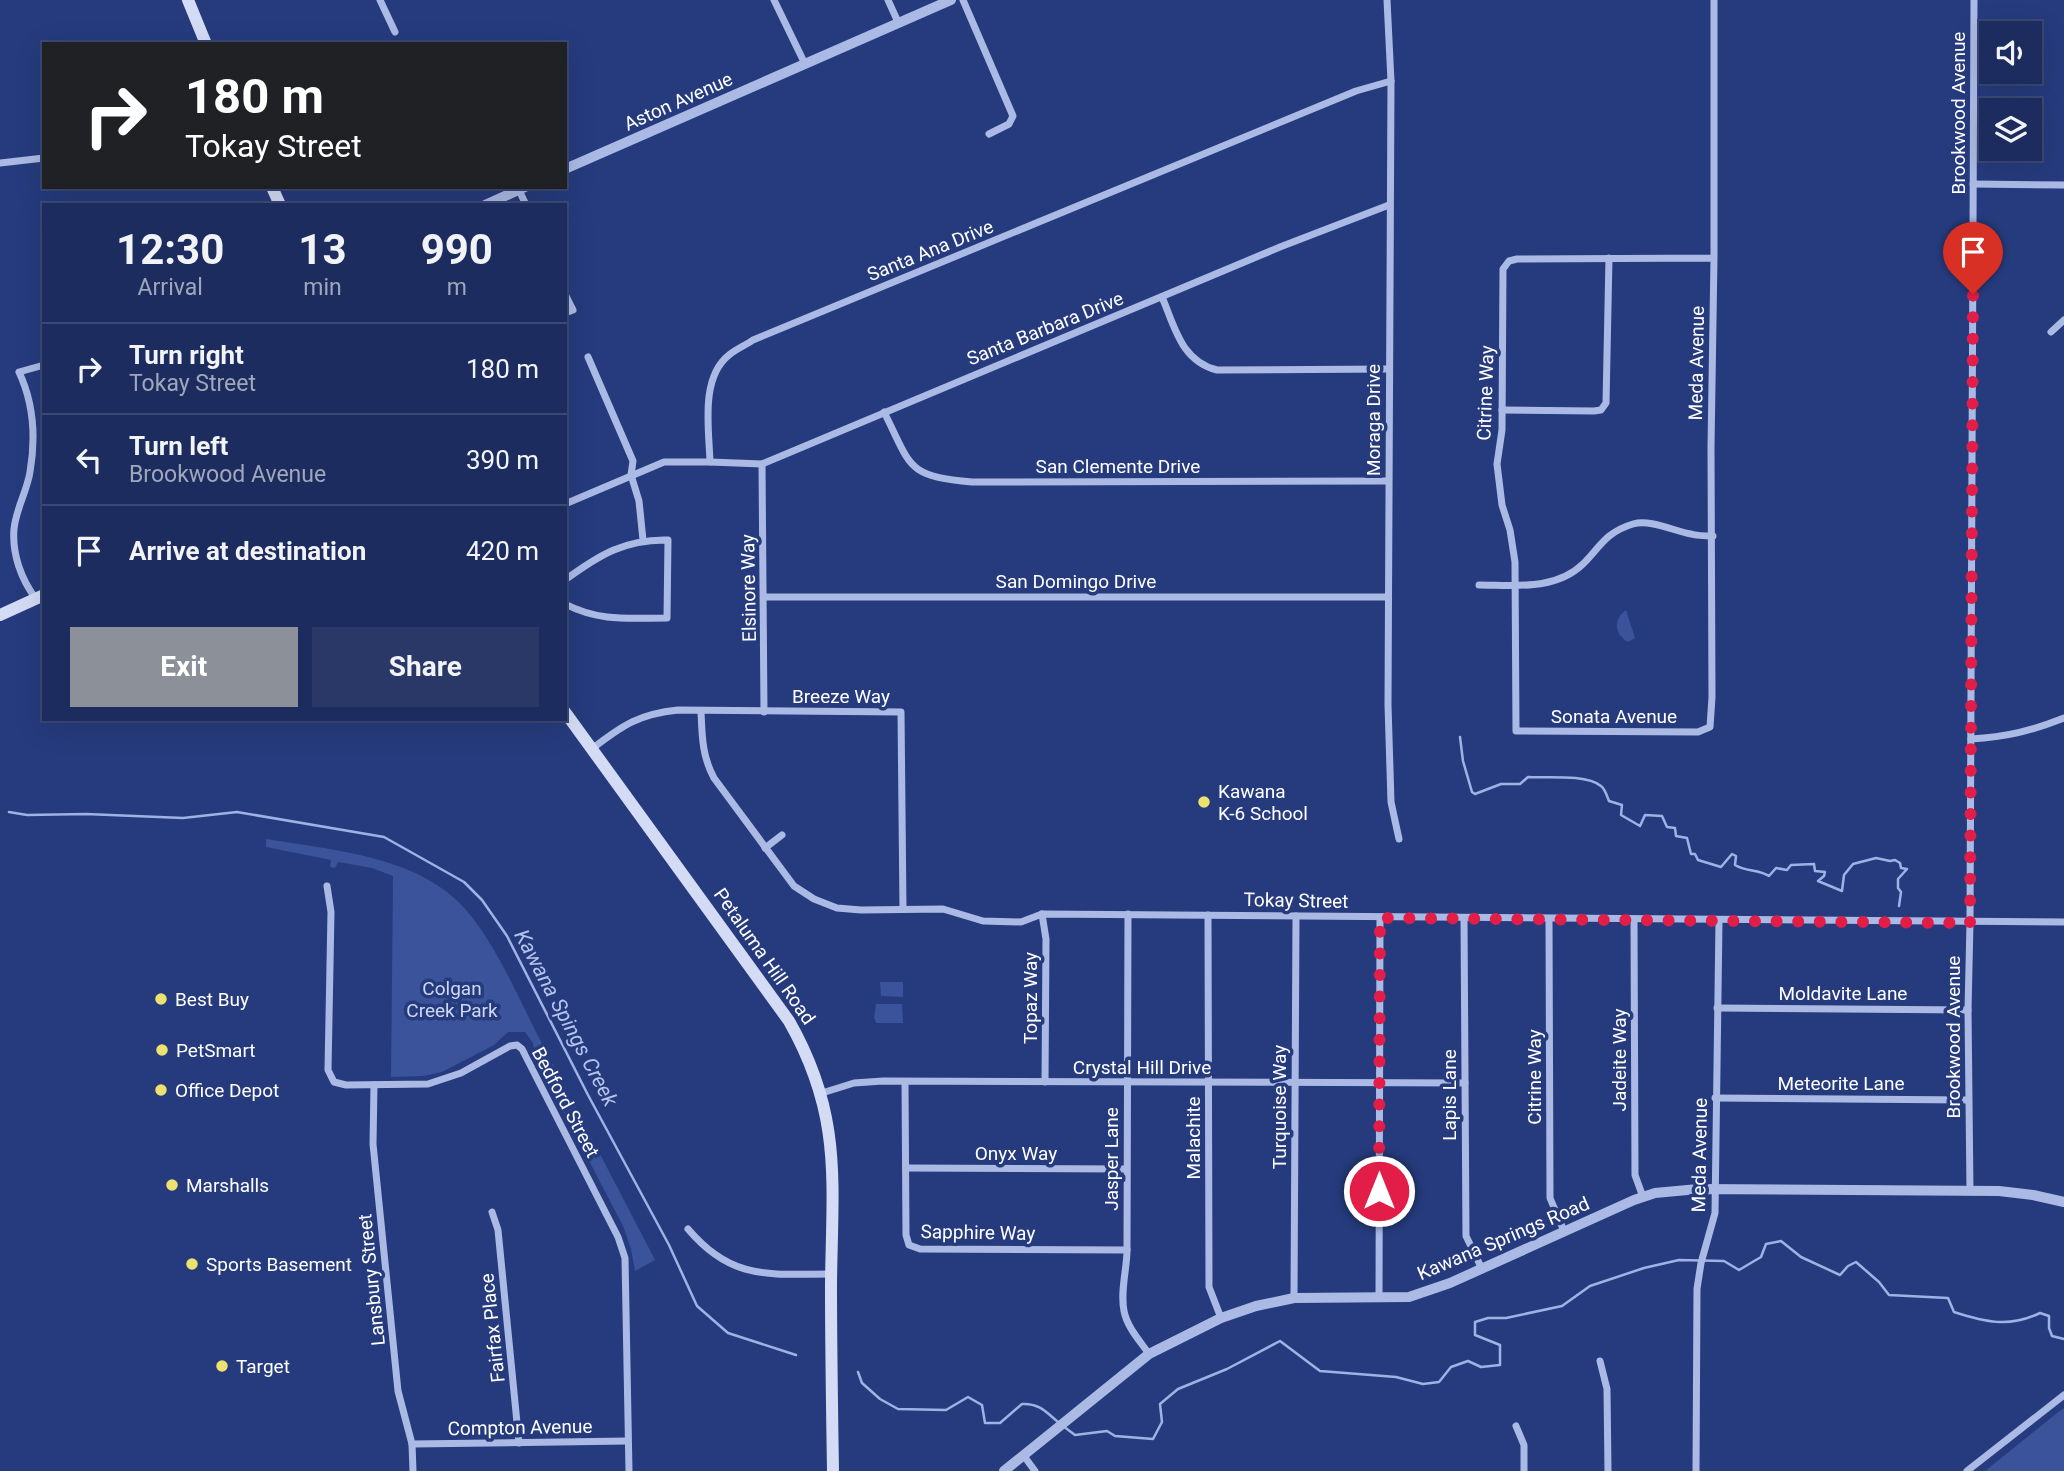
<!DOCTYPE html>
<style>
:root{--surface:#1c2c5e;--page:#293867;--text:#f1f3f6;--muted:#a0a7bc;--line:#3a4873;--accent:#8c9099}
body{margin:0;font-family:Roboto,sans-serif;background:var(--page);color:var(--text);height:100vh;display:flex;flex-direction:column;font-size:26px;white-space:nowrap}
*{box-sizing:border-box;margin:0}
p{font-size:23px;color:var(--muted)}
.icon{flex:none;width:38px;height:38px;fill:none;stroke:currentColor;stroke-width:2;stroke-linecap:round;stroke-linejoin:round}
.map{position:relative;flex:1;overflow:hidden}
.side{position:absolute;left:42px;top:203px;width:525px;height:518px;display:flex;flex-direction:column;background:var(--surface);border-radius:0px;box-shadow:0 7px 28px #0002,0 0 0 2px var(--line)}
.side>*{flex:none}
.hud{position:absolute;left:42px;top:42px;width:525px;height:147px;border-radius:0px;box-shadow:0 7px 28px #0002,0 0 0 2px var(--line);background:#202124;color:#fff;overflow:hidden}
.fabs{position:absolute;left:1979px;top:21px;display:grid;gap:14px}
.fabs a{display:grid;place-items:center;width:63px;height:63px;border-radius:0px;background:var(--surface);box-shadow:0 7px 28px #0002,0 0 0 2px var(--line);font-size:35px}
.pin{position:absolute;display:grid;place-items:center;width:60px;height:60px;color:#fff;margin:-72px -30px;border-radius:50% 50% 50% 0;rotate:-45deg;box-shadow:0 0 7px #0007}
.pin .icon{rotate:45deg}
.me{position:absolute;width:77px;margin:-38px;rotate:0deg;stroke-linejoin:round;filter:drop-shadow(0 0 5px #0008)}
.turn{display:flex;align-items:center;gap:24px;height:147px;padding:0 28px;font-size:32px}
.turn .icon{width:91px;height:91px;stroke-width:2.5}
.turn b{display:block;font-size:49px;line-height:60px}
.eta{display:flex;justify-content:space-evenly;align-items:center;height:119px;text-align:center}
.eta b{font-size:42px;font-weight:700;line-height:49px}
.action{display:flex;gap:14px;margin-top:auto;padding:14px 28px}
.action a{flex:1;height:80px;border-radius:0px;background:var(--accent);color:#fff;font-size:28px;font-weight:700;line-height:80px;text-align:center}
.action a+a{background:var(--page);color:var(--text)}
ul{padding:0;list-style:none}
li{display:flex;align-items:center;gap:21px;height:91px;padding:0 28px;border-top:2px solid var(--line)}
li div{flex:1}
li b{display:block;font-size:26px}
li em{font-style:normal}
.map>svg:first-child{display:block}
.green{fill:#3a539a}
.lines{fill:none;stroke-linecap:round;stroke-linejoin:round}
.stream{stroke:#9fb2e5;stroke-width:2.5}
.minor{stroke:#abbae5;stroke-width:7}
.tertiary{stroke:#abbae5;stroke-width:10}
.secondary{stroke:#d4dcf5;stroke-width:12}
.route{stroke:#e11d48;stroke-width:12;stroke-dasharray:0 21.6}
.poi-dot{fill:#ede270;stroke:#263b7d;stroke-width:2.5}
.labels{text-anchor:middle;stroke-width:7;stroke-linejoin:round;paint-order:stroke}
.street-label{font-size:19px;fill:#fff;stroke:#263b7d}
.poi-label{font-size:19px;fill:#fff;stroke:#263b7d;text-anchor:start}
.park-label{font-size:19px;fill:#ced8f4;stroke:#263b7d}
.water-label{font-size:21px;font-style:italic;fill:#b6c4ec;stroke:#263b7d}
</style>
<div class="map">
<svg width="2064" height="1471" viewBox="0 0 2064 1471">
<rect width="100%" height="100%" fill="#263b7d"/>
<!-- green -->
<g class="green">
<path d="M 1626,610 L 1635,638 L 1628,642 C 1614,634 1613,619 1626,610 Z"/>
<path d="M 266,839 C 326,849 397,854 447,892 C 486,921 515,991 537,1034 C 577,1109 616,1185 655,1260 L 635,1271 L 631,1249 L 623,1226 L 536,1059 L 533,1043 L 525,1032 L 508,1032 L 494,1045 L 442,1072 L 423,1076 L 391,1077 L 393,876 L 372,868 L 338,862 L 335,868 L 330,867 L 331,860 L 266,847 Z"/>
<polygon points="880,982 903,982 903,997 881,996"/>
<polygon points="876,1004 902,1004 903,1023 876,1023 874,1017"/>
<polygon points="2064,1408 2064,1471 1985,1471 2057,1413"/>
</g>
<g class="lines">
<!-- stream -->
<g class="stream">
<path d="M 1460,737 L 1463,761 L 1472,792 L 1475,794 L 1501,784 L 1520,784 L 1528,777 C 1547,778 1586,774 1601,786 C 1605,789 1607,796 1609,801 L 1622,805 L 1621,815 L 1640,826 L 1645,815 L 1662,816 L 1667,827 L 1675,828 L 1676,836 L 1687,838 L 1691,854 L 1695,854 L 1698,860 L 1721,867 L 1732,854 L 1736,856 L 1735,865 C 1746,872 1758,869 1769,876 L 1776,868 L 1787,870 L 1791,865 L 1814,864 L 1815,871 L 1825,872 L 1824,876 L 1818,881 L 1842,891 L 1844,875 L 1853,864 L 1876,858 L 1890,861 L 1895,860 L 1900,863 L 1901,868 L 1907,869 L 1898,879 L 1898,888 L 1901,892 L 1899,906"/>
<polyline points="9,812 27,815 86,814 183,818 237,812 384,837 464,882 482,900 507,936 588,1095 669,1245 697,1306 728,1333 796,1355"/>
<path d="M 858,1372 L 862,1383 L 880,1399 L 898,1409 L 946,1410 L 968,1397 L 982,1405 L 985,1423 L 1000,1423 L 1022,1404 C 1039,1403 1046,1412 1058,1422"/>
<path d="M 1063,1426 L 1075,1435 L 1107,1431 L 1115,1436 L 1153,1439 L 1162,1422 L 1160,1404 L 1178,1389 L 1227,1369 L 1280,1341 L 1320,1371 L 1396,1377 L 1423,1384 L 1439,1382 L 1451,1367 L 1468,1361 L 1481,1367 L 1500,1365 L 1500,1345 L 1475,1335 L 1475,1322 L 1488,1318 L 1506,1318 L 1562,1306 L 1590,1286 L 1644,1268 L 1679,1260 L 1724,1261 L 1739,1270 L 1761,1257 L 1766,1244 L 1781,1241 L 1801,1257 L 1840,1275 L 1848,1266 L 1856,1262 L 1879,1282 L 1889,1295 L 1948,1298 L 1954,1312 C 1985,1322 2009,1328 2040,1313 L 2049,1316 L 2049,1328 L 2052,1336 L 2064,1339"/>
</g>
<!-- minor -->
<g class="minor">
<polyline points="380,0 395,32"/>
<polyline points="774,0 805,64"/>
<polyline points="888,0 898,22"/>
<polyline points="963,0 1013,116 1009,124 989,134"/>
<polyline points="1387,0 1391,81 1388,705 1391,802 1399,839"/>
<polyline points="1714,0 1714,258 1711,447 1712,697 1710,727 1698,732 1516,731 1515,562 1510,530 1502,505 1497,464 1502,430 1503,269 1509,261 1517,259 1714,258"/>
<polyline points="0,163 44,158"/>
<polyline points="1973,184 2064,185"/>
<polyline points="519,190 526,205"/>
<polyline points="565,294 573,310 565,313"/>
<path d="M 1162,297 C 1175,327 1181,361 1217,370 L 1389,369"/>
<polyline points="2051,332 2064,320"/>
<polyline points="588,357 633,461 631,475 639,501 643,540"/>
<polyline points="1502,410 1594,411 1601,410 1606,403 1609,258"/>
<path d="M 884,412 C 912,467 905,476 972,482 L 1388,481"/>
<polyline points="710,462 762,464 1280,247 1389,205"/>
<polyline points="762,464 764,712"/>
<path d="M 565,504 L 664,462 L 710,462 C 709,429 700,378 729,355 C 736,349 746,345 753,340 L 1356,91 L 1391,81"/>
<path d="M 565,580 C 599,555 625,539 668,540 L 667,618 C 629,618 600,622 565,604"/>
<path d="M 1479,585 C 1514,585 1555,591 1583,564 C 1600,547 1606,532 1633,524 C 1651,519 1673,531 1691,534 C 1698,536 1705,536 1713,536"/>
<polyline points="764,597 1387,597"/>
<path d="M 36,599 C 21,579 12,554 14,529 C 16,509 27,491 30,472 C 36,437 34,404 19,372 L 44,365"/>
<path d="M 701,711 C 702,736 702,756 714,778 L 794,886 L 814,899 L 837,908 L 861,910 L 943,909 L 983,921 L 1021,922 L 1042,914 L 2064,922"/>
<path d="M 1971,739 C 2006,737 2031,731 2064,718"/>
<path d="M 593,748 C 623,725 639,714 678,710 L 901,712 L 903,909"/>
<polyline points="765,848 782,835"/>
<polyline points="327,886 331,912 328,1070 334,1082 346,1085 428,1084 461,1073 510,1046 517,1045 522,1049 618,1237 625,1258 629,1471"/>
<polyline points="1042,914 1046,939 1045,1082"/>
<path d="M 1128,914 L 1127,1250 C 1127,1269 1120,1291 1124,1311 C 1127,1327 1140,1341 1149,1354"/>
<polyline points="1208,915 1209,1287 1221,1318"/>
<polyline points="1464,918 1466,1236 1482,1269"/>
<polyline points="1549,920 1550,1198 1564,1231"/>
<polyline points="1634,921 1635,1175 1643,1197"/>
<polyline points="1717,1008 1968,1010"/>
<polyline points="905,1082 906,1235 909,1245 920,1249 1127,1250"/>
<polyline points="374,1085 373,1144 398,1391 412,1444 413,1471"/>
<polyline points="822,1093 854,1083 883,1081 1465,1083"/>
<polyline points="1715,1098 1968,1100"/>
<polyline points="906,1168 1125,1169"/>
<polyline points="1970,1191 1968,1010 1970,923 1974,0"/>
<polyline points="492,1212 498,1230 519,1443"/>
<path d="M 688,1229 C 732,1281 769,1274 832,1274"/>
<polyline points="1294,1298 1296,916"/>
<polyline points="1379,1298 1380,918"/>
<polyline points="1600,1361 1607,1389 1608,1471"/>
<polyline points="1516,1426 1524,1445 1524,1471"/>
<polyline points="412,1444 627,1441"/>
<polyline points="1024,1456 1035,1471"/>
<polyline points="1696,1471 1697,1289 1701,1263 1715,1213 1719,921"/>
<polyline points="1967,1471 2064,1395"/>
</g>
<!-- tertiary -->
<g class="tertiary">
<polyline points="565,169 951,0"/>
<polyline points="485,205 525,187"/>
<polyline points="1004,1471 1149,1354 1221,1318 1256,1306 1294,1298 1409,1297 1450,1283 1634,1200 1655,1193 1698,1189 1999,1191 2033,1195 2064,1202"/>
</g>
<!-- secondary -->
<g class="secondary">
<polyline points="188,0 206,44"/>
<polyline points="272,187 280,205"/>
<polyline points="0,615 44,595"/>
<path d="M 565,712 L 789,1021 C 843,1116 832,1182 831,1285 C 831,1347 832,1409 833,1471"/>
</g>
</g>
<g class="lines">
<!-- route -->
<polyline class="route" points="1379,1191 1380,918 1970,923 1973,294"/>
</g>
<!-- markers -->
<g class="poi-dot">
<circle cx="1204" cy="802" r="7"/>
<circle cx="161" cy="999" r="7"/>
<circle cx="162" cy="1050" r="7"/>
<circle cx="161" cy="1090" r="7"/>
<circle cx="172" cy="1185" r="7"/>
<circle cx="192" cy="1264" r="7"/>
<circle cx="222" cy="1366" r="7"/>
</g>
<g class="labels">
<!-- street labels -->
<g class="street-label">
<text transform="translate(678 101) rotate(-24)" y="7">Aston Avenue</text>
<text transform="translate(1958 113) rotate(-90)" y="7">Brookwood Avenue</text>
<text transform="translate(930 250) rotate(-22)" y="7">Santa Ana Drive</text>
<text transform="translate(1045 328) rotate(-22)" y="7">Santa Barbara Drive</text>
<text transform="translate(1696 363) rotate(-89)" y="7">Meda Avenue</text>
<text transform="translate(1485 393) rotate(-88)" y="7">Citrine Way</text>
<text transform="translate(1373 420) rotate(-90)" y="7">Moraga Drive</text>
<text x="1118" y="473">San Clemente Drive</text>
<text x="1076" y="588">San Domingo Drive</text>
<text transform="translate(748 588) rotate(-91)" y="7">Elsinore Way</text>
<text x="841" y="703">Breeze Way</text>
<text x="1614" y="723">Sonata Avenue</text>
<text transform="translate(1296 900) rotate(1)" y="7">Tokay Street</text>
<text transform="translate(765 956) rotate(55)" y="7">Petaluma Hill Road</text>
<text x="1843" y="1000">Moldavite Lane</text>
<text transform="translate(1030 998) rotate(-90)" y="7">Topaz Way</text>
<text transform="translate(1953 1037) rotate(-90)" y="7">Brookwood Avenue</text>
<text transform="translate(1619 1060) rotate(-90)" y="7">Jadeite Way</text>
<text x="1142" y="1074">Crystal Hill Drive</text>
<text transform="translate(1534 1077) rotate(-90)" y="7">Citrine Way</text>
<text x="1841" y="1090">Meteorite Lane</text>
<text transform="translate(1449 1095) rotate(-90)" y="7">Lapis Lane</text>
<text transform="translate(566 1102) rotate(62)" y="7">Bedford Street</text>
<text transform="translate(1279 1107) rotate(-90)" y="7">Turquoise Way</text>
<text transform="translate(1193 1138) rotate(-90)" y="7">Malachite</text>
<text x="1016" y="1160">Onyx Way</text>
<text transform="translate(1699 1155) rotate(-89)" y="7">Meda Avenue</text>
<text transform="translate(1111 1159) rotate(-90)" y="7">Jasper Lane</text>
<text transform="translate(978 1232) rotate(1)" y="7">Sapphire Way</text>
<text transform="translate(1503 1238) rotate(-23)" y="7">Kawana Springs Road</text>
<text transform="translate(371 1280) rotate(-96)" y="7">Lansbury Street</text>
<text transform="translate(492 1328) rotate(-96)" y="7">Fairfax Place</text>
<text transform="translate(520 1427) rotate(-1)" y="7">Compton Avenue</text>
</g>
<!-- poi labels -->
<g class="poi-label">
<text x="1218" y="798">Kawana<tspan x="1218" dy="22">K-6 School</tspan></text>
<text x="175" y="1006">Best Buy</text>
<text x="176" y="1057">PetSmart</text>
<text x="175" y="1097">Office Depot</text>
<text x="186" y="1192">Marshalls</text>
<text x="206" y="1271">Sports Basement</text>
<text x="236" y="1373">Target</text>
</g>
<!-- park labels -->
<g class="park-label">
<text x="452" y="995">Colgan<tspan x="452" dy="22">Creek Park</tspan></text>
</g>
<!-- water labels -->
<g class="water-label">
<text transform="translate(566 1018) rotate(62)" y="7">Kawana Spings Creek</text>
</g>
</g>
</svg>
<div class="fabs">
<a><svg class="icon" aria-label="sound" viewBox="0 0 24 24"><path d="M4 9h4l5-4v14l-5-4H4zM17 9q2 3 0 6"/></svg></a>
<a><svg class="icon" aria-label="layers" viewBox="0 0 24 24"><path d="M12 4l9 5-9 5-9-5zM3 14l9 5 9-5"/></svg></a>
</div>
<div class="pin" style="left:1973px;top:294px;background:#d93025"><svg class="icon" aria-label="arrive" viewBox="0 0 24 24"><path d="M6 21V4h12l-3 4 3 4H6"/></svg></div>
<svg class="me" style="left:1379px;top:1191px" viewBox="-20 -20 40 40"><circle r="17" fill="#e11d48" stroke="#fff" stroke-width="3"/><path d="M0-11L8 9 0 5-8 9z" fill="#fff"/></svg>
<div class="hud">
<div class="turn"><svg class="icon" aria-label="right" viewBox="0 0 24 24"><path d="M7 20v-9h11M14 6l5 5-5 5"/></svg><div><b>180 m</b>Tokay Street</div></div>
</div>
<section class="side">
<div class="eta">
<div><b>12:30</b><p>Arrival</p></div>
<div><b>13</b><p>min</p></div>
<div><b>990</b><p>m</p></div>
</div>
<ul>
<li><svg class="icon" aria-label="right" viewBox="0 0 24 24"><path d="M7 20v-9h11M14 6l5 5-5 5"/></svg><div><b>Turn right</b><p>Tokay Street</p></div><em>180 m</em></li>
<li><svg class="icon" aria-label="left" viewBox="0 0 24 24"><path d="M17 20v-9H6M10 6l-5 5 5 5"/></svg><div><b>Turn left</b><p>Brookwood Avenue</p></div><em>390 m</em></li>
<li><svg class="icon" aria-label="arrive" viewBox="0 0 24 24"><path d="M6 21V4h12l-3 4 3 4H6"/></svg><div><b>Arrive at destination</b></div><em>420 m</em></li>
</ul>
<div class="action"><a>Exit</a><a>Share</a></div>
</section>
</div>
